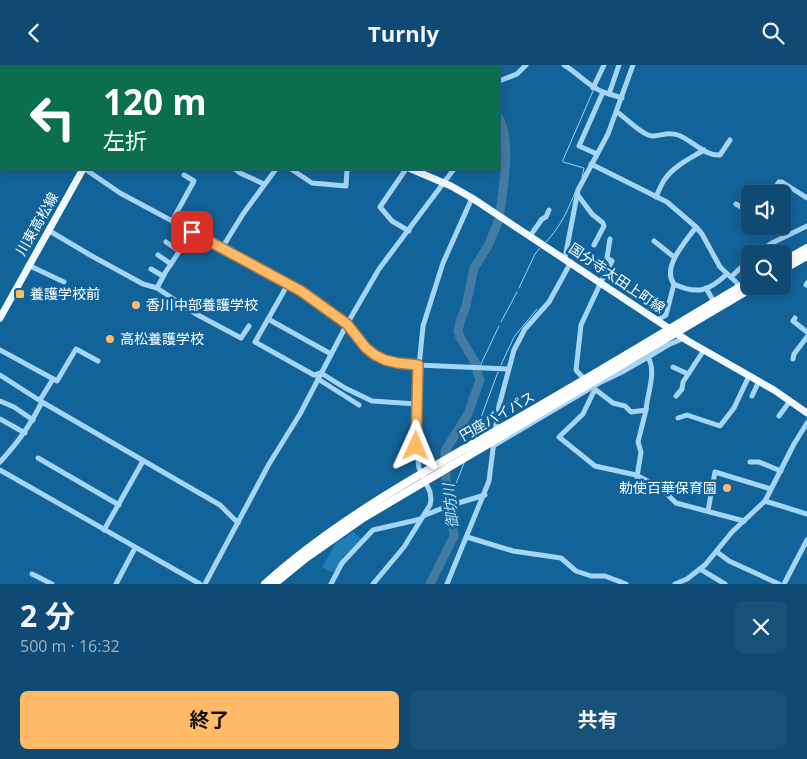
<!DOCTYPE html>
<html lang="ja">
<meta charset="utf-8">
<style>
:root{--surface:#0e4a73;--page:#175178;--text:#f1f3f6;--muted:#9bb3c4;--line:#2e6285;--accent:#ffba67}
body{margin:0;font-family:"Open Sans","Noto Sans JP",sans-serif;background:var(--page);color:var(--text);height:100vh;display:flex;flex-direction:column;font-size:19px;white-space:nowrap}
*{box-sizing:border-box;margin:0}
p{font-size:16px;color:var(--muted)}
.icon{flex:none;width:28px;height:28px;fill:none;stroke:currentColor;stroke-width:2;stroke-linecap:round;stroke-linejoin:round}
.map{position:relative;height:519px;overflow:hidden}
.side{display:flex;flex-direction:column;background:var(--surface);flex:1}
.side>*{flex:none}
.banner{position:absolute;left:0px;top:0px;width:500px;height:105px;box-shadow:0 2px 12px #0003,0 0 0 1px var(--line);background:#0b6e4f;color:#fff;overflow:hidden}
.tools{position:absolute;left:741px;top:120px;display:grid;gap:10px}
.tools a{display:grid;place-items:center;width:50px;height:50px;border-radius:8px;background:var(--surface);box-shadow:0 2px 12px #0003,0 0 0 1px var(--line);font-size:25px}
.pin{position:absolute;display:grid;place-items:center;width:42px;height:42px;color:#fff;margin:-21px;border-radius:10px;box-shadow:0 2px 8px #0006}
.me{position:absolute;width:55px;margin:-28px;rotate:1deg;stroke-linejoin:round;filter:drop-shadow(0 0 4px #0008)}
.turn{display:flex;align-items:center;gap:18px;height:105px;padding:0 20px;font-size:22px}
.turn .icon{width:65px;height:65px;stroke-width:2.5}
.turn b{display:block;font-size:35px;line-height:42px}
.round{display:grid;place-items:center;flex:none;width:52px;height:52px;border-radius:8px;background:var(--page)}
.headline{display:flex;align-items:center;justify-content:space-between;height:85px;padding:0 20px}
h1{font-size:30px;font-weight:700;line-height:38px}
.button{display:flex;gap:10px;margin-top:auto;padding:10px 20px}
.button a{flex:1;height:58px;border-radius:8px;background:var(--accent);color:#111;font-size:20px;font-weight:700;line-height:58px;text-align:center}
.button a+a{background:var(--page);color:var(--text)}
header{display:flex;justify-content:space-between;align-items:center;height:65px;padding:0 20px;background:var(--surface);font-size:22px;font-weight:700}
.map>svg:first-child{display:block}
.green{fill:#217db6}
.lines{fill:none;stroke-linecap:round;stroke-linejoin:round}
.stream{stroke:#96d3f7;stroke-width:1}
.river{stroke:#437ca2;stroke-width:9}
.minor{stroke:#a4d5f4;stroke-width:5}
.major{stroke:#f1f9ff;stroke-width:7}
.highway{stroke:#fff;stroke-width:8}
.route-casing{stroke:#a67943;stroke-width:12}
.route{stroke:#ffba67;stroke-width:9}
.poi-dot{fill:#ffba67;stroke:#126399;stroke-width:2}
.labels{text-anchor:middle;stroke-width:5;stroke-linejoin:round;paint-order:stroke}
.street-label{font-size:14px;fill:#fff;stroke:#126399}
.poi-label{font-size:14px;fill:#fff;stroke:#126399;text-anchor:start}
.water-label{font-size:15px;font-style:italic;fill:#b5e0fa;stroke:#126399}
</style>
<header><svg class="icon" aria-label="back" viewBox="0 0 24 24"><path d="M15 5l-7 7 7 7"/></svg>Turnly<svg class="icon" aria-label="search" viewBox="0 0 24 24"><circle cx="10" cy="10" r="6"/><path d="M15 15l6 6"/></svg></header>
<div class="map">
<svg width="807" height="519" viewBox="0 0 807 519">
<rect width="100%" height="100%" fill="#126399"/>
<!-- green -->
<polygon class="green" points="353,467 361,473 361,475 344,491 336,506 331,507 322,502 336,478"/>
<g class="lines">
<!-- stream -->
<g class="stream">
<polyline points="582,112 584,103 563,97 563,95 593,26"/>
<path d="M 546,177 C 561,161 568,145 576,125"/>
<polyline points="519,223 535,189 540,183"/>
<polyline points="501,257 517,227"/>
<polyline points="501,300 514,272 537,244"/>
<polyline points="480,301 499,261"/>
<polyline points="473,374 498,307"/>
<polyline points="449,437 464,398"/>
</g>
<!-- river -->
<g class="river">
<polyline points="489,1 490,0"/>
<path d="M 499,53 C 512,78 503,121 500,148"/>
<polyline points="476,299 460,272 458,266 460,257 466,241 474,203 488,181 498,157"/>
<polyline points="430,519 454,471 446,414 445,386 468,349 480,315 477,307"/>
</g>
<!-- minor -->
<g class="minor">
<polyline points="59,0 61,1"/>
<polyline points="159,0 161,1"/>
<path d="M 564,0 C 578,8 588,21 603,27"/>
<polyline points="232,1 232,0"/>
<polyline points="246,1 247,0"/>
<polyline points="363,1 363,0"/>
<polyline points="484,1 485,0"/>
<polyline points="499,16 517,9 526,0"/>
<polyline points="593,23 604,0"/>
<polyline points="609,29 619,0"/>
<path d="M 617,47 C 627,54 637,65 648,70 C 658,74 665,65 678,70 C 692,75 704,91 720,90 L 730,75"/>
<polyline points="597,89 579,81 603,27 622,33"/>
<polyline points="591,99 667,137 696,162 702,169 720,202 736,217 739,223"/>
<polyline points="85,104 120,128 301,225 347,259 366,283 385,295 398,298 418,300 508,304"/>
<polyline points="235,104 240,108 264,119"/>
<polyline points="291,104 312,118 346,121 347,104"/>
<polyline points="406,104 380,142 392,156 409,166"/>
<polyline points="577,129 592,149 603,158 604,161 594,180"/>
<polyline points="771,129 779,117 782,117 807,133"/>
<path d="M 656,132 C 659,126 661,119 665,114 C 674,101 691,93 704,85"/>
<polyline points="736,139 750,147"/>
<polyline points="172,156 194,116 184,110"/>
<polyline points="48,165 90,190 143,219 157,223 196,249 241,273 249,261"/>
<polyline points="530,171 542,154 546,152 549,145"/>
<polyline points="654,176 674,192"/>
<polyline points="166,177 179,186"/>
<polyline points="222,183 243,149 276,104"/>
<polyline points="756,189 772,178 807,161"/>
<polyline points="158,190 171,199"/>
<polyline points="565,193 578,125 608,69 633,0"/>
<polyline points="28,200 64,217"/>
<polyline points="151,204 163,211"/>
<polyline points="731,212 750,194"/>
<polyline points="601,217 612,196 607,193 610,174"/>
<polyline points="288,219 255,277 314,310 321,308 345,323 372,336 417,339"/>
<path d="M 674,219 C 697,230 709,226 727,209"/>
<polyline points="806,220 807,218"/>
<polyline points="157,223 165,208 192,167"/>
<polyline points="706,223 714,237"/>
<polyline points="795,253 793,256 807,267"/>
<polyline points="268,254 331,289"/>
<path d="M 657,255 L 666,250 L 674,219 C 661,202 687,175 696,162"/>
<path d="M 684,273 L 668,280 L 648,292 C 657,307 647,329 646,345 L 631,347 L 625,341 L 613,338 L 596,325 L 593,328 L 583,349 L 559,372 L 595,401 L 636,410 L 661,423 L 676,438 L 744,456"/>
<polyline points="0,285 57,316 76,284 98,296"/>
<polyline points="793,294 794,289 807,272"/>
<polyline points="673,302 688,309"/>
<polyline points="0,310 42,337 220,440 238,458"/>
<polyline points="318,314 359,340"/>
<polyline points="584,314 576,305 581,260 601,217"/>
<polyline points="676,331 682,324 683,317 704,285"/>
<polyline points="752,331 759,316"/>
<polyline points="40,335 53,314"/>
<polyline points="0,336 14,342 33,355"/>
<polyline points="779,351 790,336"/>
<polyline points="678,353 687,350 720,361 734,343 749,311"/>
<polyline points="0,354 25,368"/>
<polyline points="495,367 499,341 514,285 525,264 549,237 571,197"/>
<polyline points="493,381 599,318 622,307 648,292"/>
<polyline points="38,393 119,440"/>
<path d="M 0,397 C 19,376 29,362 42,337"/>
<polyline points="750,397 759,397 781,406"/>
<polyline points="0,405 200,519"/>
<polyline points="637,412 641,387 638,377 646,345"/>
<polyline points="765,436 807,449"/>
<polyline points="708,446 715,407 771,424"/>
<polyline points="423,451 448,441 485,430"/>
<polyline points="104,465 143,396"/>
<polyline points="467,472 513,486 561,493 576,506 591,511 605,511 626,519"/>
<polyline points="717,487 729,496 779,519"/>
<polyline points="700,504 725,519"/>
<polyline points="32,509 52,519"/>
<polyline points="116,519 135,483"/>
<polyline points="205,519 269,399 300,349 347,259 379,204 454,104"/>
<polyline points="331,519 342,498 373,465 421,454"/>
<polyline points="373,519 404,482 430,440 431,435 430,427 419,403 416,381 417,321 423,261 443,198 472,133"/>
<polyline points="447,519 489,416 494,376"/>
<polyline points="675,519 687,514 705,500 732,467 765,436 794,379 807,358"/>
<polyline points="784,519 807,475"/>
</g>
<!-- major -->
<g class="major">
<polyline points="201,0 203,1"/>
<polyline points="146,1 147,0"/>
<polyline points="411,104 451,121 472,133 688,276 774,325 807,348"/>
<polyline points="0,253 83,104"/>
</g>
<!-- highway -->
<g class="highway">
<polyline points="782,197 807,183"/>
<polyline points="782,205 807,191"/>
<path d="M 265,519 C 337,454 424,407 508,359 C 589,313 669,264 750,216"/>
<polyline points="274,519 306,493 363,453 755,221"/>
</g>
</g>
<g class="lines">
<!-- route casing -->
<g class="route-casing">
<polyline id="route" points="192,167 301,226 347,259 366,283 375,290 385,295 398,298 418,300 416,381"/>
</g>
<!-- route -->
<use href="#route" class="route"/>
</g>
<!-- markers -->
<g class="poi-dot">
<rect x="15" y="224" width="10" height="10" rx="2.5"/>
<circle cx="136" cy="240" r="5"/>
<circle cx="110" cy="274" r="5"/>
<circle cx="727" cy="423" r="5"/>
</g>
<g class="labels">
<!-- street labels -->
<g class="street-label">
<text transform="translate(37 159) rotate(-60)" y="5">川東高松線</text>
<text transform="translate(617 213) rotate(34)" y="5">国分寺太田上町線</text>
<text transform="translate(497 351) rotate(-30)" y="5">円座バイパス</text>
</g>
<!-- poi labels -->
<g class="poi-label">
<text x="30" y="234">養護学校前</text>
<text x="146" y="245">香川中部養護学校</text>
<text x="120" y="279">高松養護学校</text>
<text x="717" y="428" text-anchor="end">勅使百華保育園</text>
</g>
<!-- water labels -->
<g class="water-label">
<text transform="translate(451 441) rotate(-96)" y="5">御坊川</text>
</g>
</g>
</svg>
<div class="tools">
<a><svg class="icon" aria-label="sound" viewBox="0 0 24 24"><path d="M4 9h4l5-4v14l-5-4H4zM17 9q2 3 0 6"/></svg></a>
<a><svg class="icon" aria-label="search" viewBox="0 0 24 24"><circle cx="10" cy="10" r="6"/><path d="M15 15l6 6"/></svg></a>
</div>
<div class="pin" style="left:192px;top:167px;background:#d93025"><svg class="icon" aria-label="arrive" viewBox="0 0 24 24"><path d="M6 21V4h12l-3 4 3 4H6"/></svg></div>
<svg class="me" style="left:416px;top:381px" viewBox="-20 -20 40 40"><path d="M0-17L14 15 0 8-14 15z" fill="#ffba67" stroke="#fff" stroke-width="4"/></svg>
<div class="banner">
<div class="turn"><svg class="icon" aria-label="left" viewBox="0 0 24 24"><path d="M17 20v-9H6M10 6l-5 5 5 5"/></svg><div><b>120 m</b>左折</div></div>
</div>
</div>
<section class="side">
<div class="headline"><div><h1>2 分</h1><p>500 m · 16:32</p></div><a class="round"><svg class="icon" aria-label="close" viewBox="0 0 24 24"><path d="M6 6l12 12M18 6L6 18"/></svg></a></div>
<div class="button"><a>終了</a><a>共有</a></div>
</section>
